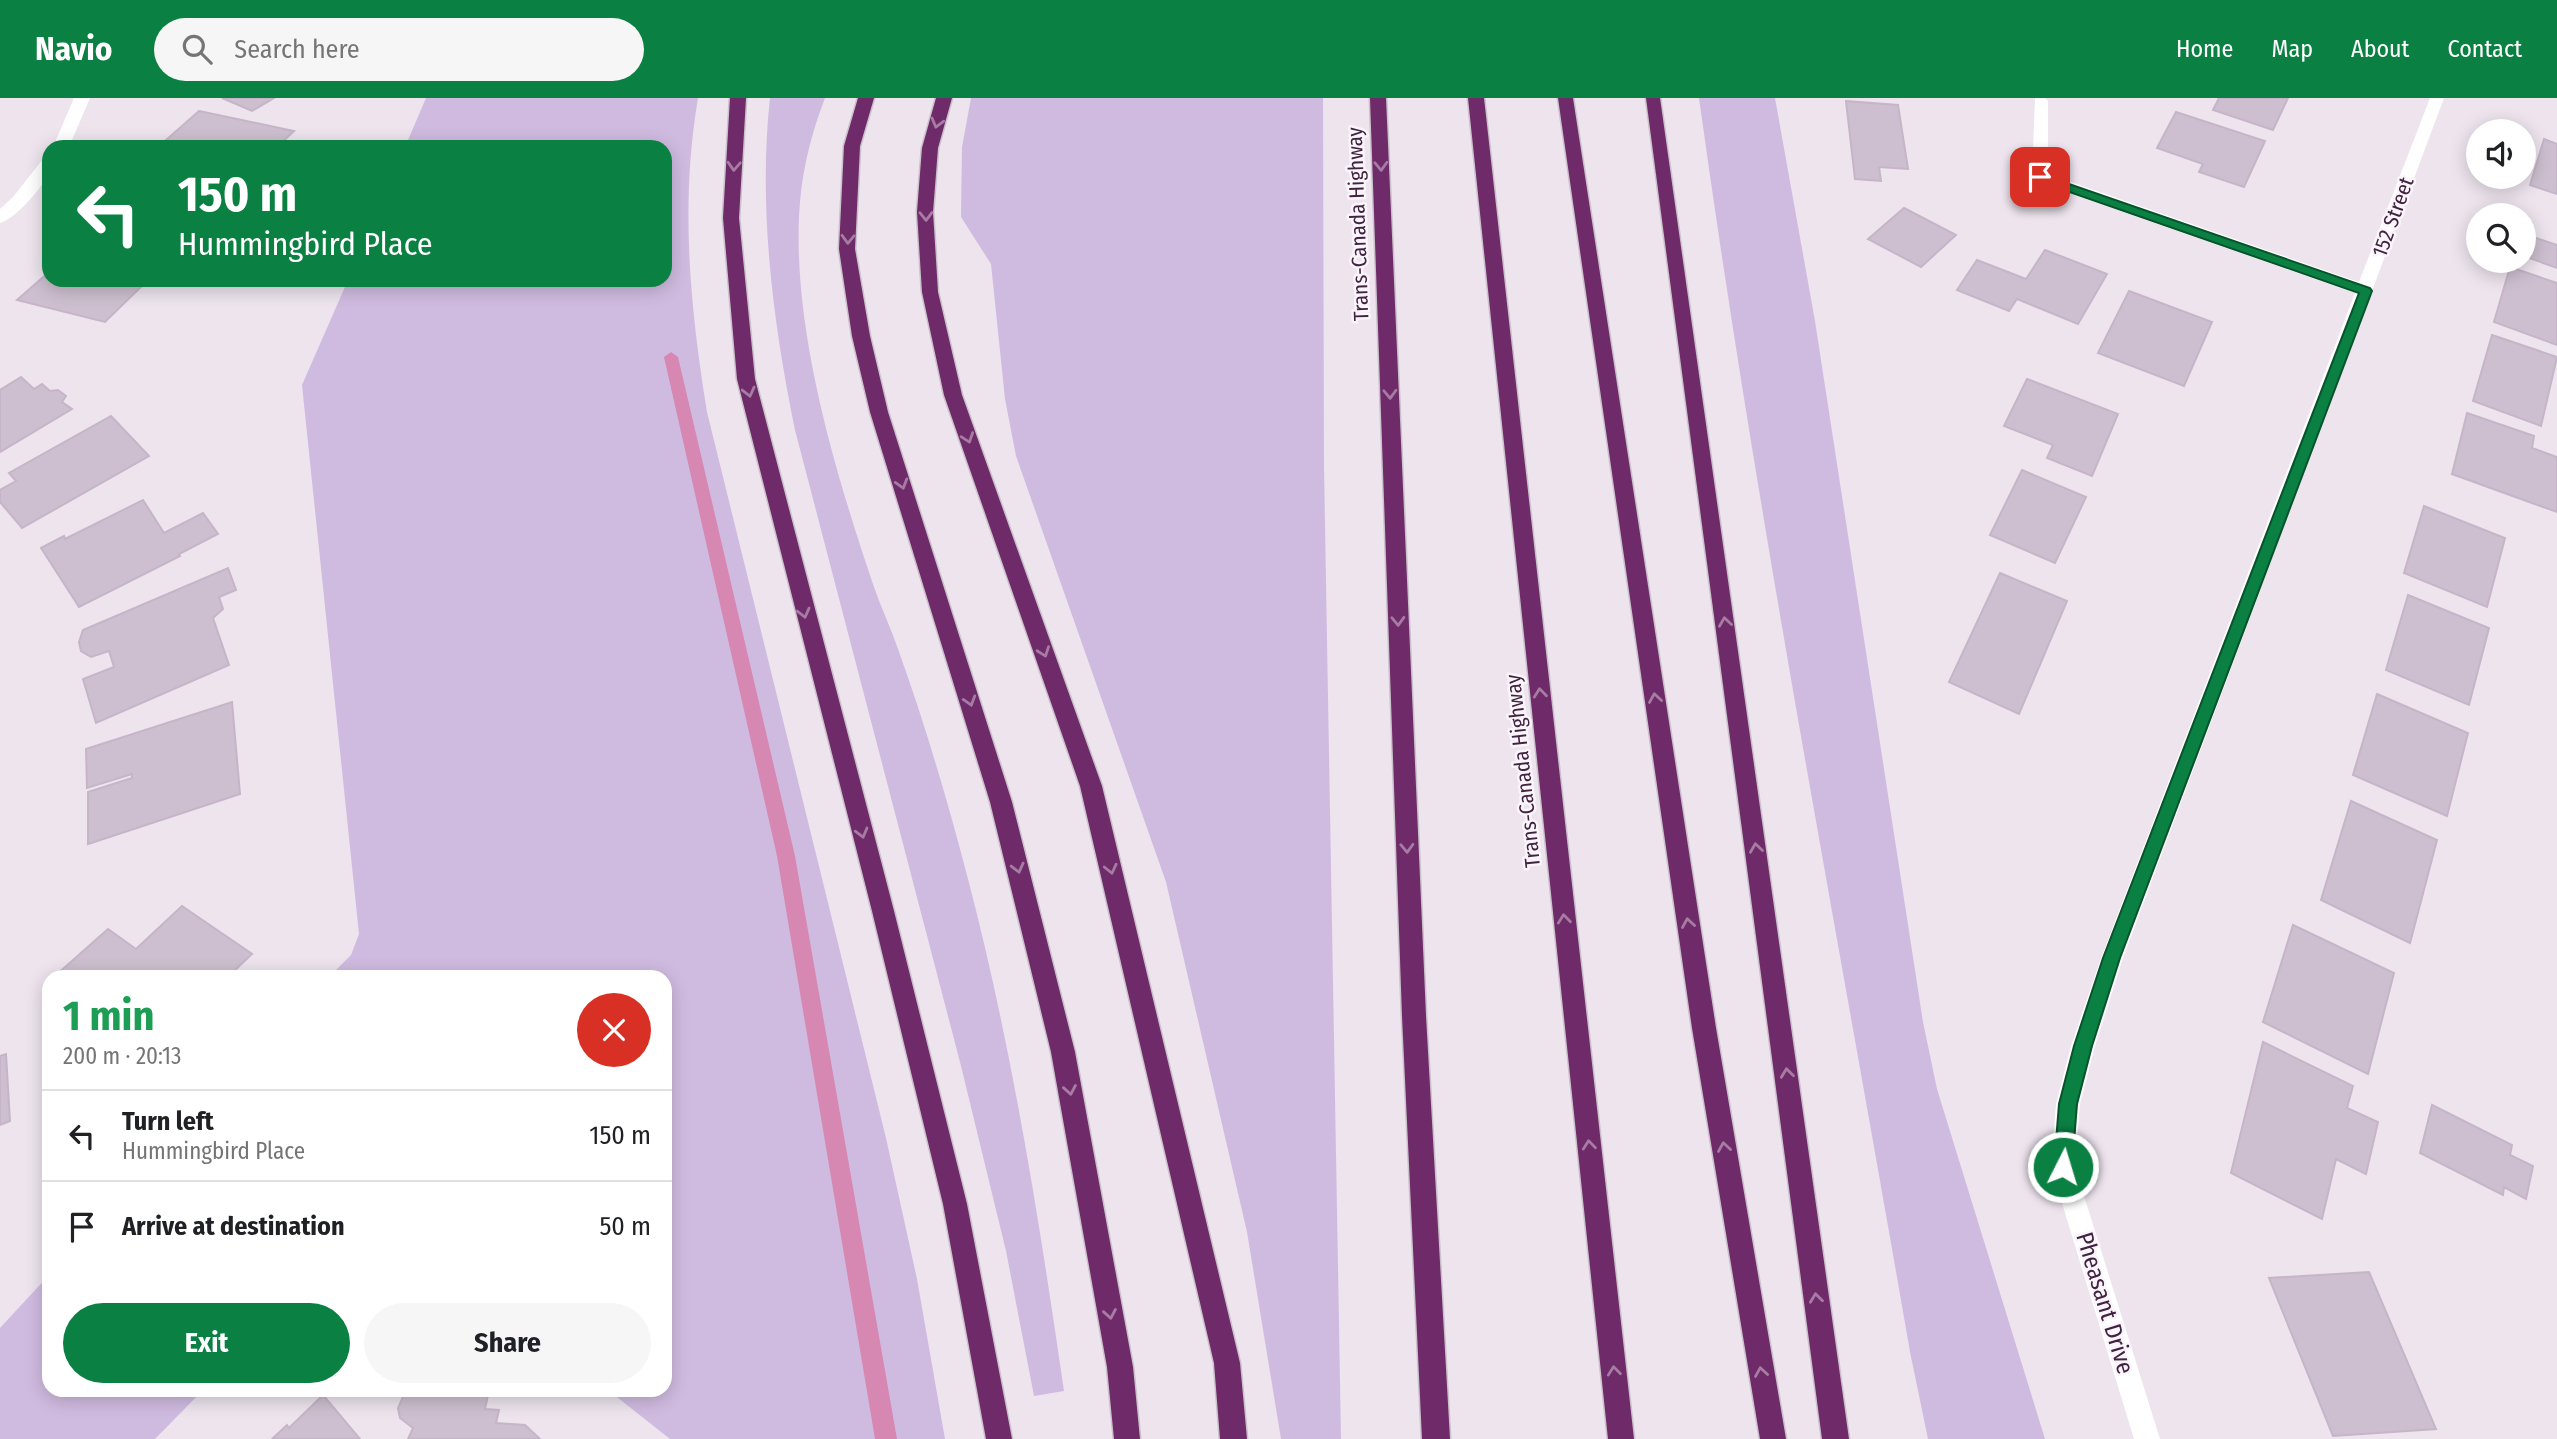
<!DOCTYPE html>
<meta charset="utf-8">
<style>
:root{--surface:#fff;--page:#f6f6f6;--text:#202124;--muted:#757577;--line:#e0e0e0;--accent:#0b8043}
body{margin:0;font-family:"Fira Sans Condensed",sans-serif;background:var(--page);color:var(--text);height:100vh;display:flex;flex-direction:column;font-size:26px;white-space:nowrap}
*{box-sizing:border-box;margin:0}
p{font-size:23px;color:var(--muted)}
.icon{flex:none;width:38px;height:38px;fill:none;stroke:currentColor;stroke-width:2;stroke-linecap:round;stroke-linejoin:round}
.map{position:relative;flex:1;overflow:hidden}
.panel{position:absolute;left:42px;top:872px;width:630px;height:427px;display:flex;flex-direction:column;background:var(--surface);border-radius:21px;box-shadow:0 4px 18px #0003}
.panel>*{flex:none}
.hud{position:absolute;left:42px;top:42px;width:630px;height:147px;border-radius:21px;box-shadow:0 4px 18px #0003;background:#0b8043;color:#fff;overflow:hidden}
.buttons{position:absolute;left:2466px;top:21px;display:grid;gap:14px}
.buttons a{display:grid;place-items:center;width:70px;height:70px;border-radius:50%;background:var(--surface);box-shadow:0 4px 18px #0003;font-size:35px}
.pin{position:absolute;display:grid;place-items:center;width:60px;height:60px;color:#fff;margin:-30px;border-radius:14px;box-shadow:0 4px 10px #0006}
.me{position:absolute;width:77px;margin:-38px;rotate:5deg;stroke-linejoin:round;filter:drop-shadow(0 0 5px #0008)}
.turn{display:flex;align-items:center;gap:24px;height:147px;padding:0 21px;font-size:32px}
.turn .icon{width:91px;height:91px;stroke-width:2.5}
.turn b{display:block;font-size:49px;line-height:60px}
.round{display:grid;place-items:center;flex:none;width:74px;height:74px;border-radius:37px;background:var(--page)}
.overview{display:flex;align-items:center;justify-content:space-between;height:119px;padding:0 21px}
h1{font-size:42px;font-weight:700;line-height:52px;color:#1e9e55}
.action{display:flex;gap:14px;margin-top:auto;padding:14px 21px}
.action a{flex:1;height:80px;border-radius:42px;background:var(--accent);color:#fff;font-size:28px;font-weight:700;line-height:80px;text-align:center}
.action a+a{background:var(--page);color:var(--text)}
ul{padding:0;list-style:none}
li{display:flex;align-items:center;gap:21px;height:91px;padding:0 21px;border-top:2px solid var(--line)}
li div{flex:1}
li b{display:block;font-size:26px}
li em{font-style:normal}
header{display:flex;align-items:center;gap:42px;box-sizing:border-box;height:98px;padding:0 35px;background:var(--accent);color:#fff}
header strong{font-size:33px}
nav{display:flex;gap:38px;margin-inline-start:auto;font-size:24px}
.search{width:490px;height:63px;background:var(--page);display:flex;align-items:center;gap:18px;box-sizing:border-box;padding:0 24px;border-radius:38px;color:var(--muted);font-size:26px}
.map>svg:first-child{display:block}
.green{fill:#d0bbe0}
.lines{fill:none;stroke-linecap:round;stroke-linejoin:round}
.stream{fill:#d688b3;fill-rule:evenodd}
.building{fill:#cdbfcf;stroke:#c6b5c8;stroke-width:2}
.highway-casing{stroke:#cac1ca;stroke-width:3}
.street{fill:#fff;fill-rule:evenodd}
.highway{fill:#6f2b69;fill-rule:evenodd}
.oneway{stroke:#a67ca3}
.route{fill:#0b8043;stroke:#07532c;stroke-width:2}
.labels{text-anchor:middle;stroke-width:5;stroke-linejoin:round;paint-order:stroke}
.street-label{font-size:21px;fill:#412240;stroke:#f9f5fa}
.near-street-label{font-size:24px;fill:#412240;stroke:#f9f5fa}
</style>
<header>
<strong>Navio</strong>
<div class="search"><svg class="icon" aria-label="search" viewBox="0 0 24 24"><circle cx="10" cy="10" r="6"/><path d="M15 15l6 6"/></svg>Search here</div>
<nav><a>Home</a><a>Map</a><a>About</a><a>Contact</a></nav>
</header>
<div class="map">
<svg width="2557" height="1341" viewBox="0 0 2557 1341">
<rect width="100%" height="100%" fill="#ede4ee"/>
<!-- green -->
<g class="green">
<path d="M 426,0 L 698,0 C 680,106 690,209 707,314 L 886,1040 L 917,1181 L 945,1341 L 670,1341 L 608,1292 L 665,1292 L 665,878 L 330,878 L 351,857 L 359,836 L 302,287 L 348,182 L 665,182 L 665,49 L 405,49 Z"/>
<path d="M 770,0 L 825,0 C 812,34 803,68 800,104 C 790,225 835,374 874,489 C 881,510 891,530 898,551 C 925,626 948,704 968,781 C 1012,949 1039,1121 1064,1293 L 1034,1298 L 1006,1153 L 961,968 L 795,332 C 773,225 758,109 770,0 Z"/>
<polygon points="971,0 1323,0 1324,369 1341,1341 1281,1341 1247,1134 1166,784 1016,358 1005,301 991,166 961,119 962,49"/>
<path d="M 1699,0 L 1775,0 L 1815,223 L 1923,924 L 1937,991 L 2045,1341 L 1928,1341 L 1910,1254 C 1838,837 1757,420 1699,0 Z"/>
<polygon points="49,1177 49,1292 203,1292 155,1341 0,1341 0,1230"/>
</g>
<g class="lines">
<!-- stream -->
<polygon class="stream" points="671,254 678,259 795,758 897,1341 875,1341 777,758 664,259"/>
</g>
<!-- building -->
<g class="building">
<polygon points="222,0 274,0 252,13"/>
<polygon points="2219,0 2288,0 2273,32 2213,12"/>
<polygon points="1846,3 1898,7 1908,71 1879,69 1881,83 1855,81"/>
<polygon points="199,13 294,33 277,49 172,49 177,45 166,42"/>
<polygon points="2176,14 2265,43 2244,89 2199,74 2203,66 2157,50"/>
<polygon points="2544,41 2557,46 2557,96 2530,87"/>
<polygon points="1904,110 1956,137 1921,169 1868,141"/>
<polygon points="2524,136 2557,147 2557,170 2524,158"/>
<polygon points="2045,152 2107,176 2078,226 2017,201 2009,213 1957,192 1977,162 2026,181"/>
<polygon points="2510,169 2557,185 2557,247 2494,224"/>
<polygon points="49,174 49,182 148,182 105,224 17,202"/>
<polygon points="2129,193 2212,224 2184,288 2098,255"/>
<polygon points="2492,237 2557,259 2541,328 2473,303"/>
<polygon points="21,279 34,291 42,286 50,293 58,292 66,298 62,304 72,311 0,354 0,292"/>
<polygon points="2027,281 2118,316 2092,378 2047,360 2053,347 2004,328"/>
<polygon points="2467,315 2534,338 2532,350 2557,359 2557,414 2452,376"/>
<polygon points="111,318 149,358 22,430 0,404 0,392 16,383 9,375"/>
<polygon points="2022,372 2086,399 2055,465 1990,437"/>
<polygon points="143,402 164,435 203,415 218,436 179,456 180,458 79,509 41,450 64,438 65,441"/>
<polygon points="2424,408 2505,440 2487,509 2404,475"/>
<polygon points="228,470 236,492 219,499 223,511 213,520 229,567 96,625 83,581 114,569 109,553 91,559 81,553 79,544 83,532"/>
<polygon points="2000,475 2067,503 2019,616 1949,584"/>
<polygon points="2408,497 2489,530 2469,607 2386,572"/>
<polygon points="2377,596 2468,635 2447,718 2353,677"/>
<polygon points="232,604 240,696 88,746 88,694 132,680 132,676 87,690 86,651"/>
<polygon points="2351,703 2437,742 2410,845 2321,802"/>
<polygon points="182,808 252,856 229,878 55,878 108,831 136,851"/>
<polygon points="2293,827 2394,875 2368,976 2263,924"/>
<polygon points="2263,944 2353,988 2347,1010 2378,1024 2366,1076 2336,1061 2322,1121 2231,1075"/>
<polygon points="6,956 10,1023 0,1027 0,958"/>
<polygon points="2432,1007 2512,1047 2510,1057 2533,1068 2526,1101 2504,1089 2503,1097 2420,1055"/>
<polygon points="2369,1174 2436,1331 2333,1338 2269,1180"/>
<polygon points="406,1292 463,1292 462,1295 488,1297 485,1311 499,1312 496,1325 525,1327 540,1341 408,1341 413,1330 400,1320 398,1310"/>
<polygon points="323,1297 360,1341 272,1341 287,1327 289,1330"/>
</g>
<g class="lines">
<!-- highway casing -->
<g class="highway-casing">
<g id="highway">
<polygon points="730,0 746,0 739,120 755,281 894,813 967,1106 1012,1341 986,1341 943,1106 872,813 737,281 723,120"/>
<polygon points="858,0 874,0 860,48 855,151 870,238 888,314 1012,704 1075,954 1133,1269 1140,1341 1114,1341 1107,1269 1051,954 990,704 870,314 852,238 839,151 844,48"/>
<polygon points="936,0 952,0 938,50 933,114 938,194 962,297 1102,688 1240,1265 1247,1341 1220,1341 1214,1265 1080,688 944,297 922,194 917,114 922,50"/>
<polygon points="1370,0 1386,0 1426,918 1450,1341 1422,1341 1402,918"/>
<polygon points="1468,0 1484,0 1634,1341 1608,1341"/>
<polygon points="1558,0 1573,0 1716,930 1786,1341 1760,1341 1692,930"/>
<polygon points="1646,0 1660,0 1849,1341 1822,1341"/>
</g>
</g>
<!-- street -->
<g class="street">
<polygon points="74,0 90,0 69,49 53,49"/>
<polygon points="2035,0 2045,0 2048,3 2048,76 2359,184 2430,0 2444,0 2123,860 2095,948 2080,1006 2075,1069 2160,1341 2134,1341 2051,1069 2056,1006 2071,948 2101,860 2355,195 2034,83 2032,79"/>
<path d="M 49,60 C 49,65 50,72 48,77 C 42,90 14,122 0,125 L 0,111 L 13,99 L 43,61 Z"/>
</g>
<!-- highway -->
<use href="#highway" class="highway"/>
</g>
<!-- one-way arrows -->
<defs><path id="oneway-chevron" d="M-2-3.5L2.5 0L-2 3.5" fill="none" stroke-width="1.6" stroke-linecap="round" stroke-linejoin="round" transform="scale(1.75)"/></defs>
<g class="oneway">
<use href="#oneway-chevron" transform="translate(937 25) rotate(105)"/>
<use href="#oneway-chevron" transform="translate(734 68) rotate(93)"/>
<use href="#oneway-chevron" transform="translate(1381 68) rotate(88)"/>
<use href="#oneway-chevron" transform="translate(926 118) rotate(89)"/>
<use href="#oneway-chevron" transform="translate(848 141) rotate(92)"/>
<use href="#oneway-chevron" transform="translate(749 294) rotate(76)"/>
<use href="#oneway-chevron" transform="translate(1390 296) rotate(88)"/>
<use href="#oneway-chevron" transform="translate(968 340) rotate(71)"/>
<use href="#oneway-chevron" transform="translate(902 386) rotate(73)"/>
<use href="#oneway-chevron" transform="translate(804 515) rotate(76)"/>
<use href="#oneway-chevron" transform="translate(1398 523) rotate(88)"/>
<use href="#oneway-chevron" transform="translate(1725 524) rotate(-98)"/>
<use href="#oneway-chevron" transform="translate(1044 554) rotate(70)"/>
<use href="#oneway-chevron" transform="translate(1540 595) rotate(-96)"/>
<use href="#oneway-chevron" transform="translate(1655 600) rotate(-99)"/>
<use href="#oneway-chevron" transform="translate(970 603) rotate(73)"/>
<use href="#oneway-chevron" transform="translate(862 735) rotate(75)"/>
<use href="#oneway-chevron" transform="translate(1407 750) rotate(88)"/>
<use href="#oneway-chevron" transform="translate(1756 750) rotate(-98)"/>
<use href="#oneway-chevron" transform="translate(1018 770) rotate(76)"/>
<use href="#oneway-chevron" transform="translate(1111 771) rotate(77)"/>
<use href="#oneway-chevron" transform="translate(1564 821) rotate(-96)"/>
<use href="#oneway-chevron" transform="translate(1688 825) rotate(-99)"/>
<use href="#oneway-chevron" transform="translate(1787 975) rotate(-97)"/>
<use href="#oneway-chevron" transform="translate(1070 992) rotate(80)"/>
<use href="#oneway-chevron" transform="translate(1589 1047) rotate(-96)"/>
<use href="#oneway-chevron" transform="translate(1724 1049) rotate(-99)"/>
<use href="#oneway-chevron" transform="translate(1816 1200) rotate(-97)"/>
<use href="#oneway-chevron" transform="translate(1110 1216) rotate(80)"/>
<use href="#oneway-chevron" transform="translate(1614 1273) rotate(-96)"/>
<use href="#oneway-chevron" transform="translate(1761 1274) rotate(-99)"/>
</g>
<!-- route -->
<polygon class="route" points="2040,76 2370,190 2372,193 2120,860 2092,948 2077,1006 2072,1069 2069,1076 2063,1078 2056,1076 2054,1069 2059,1006 2074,948 2103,860 2359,195 2035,82 2034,79"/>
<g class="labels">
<!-- street labels -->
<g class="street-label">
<text transform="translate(2393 119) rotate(-70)" y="7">152 Street</text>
<text transform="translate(1358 126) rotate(-92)" y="7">Trans-Canada Highway</text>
<text transform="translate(1523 673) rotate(-96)" y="7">Trans-Canada Highway</text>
</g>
<!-- near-street labels -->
<g class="near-street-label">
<text transform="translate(2105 1205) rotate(73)" y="8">Pheasant Drive</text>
</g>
</g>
</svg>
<div class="buttons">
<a><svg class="icon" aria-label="sound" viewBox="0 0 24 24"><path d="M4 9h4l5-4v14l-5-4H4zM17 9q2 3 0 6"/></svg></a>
<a><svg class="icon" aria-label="search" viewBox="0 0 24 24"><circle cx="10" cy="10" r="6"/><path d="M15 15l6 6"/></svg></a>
</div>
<div class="pin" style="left:2040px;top:79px;background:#d93025"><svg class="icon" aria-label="arrive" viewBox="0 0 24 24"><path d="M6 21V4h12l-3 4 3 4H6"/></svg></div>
<svg class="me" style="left:2063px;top:1069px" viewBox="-20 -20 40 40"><circle r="17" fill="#0b8043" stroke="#fff" stroke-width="3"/><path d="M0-11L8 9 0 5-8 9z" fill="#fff"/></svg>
<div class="hud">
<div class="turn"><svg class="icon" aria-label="left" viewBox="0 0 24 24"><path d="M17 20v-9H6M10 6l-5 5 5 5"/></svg><div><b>150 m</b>Hummingbird Place</div></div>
</div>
<section class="panel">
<div class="overview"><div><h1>1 min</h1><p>200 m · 20:13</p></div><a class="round" style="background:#d93025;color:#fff"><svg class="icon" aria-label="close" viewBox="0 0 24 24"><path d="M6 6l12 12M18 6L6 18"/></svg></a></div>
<ul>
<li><svg class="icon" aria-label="left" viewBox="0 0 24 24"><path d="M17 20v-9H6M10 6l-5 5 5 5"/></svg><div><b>Turn left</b><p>Hummingbird Place</p></div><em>150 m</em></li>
<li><svg class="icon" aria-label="arrive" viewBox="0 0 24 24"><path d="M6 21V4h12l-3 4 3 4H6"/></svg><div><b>Arrive at destination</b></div><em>50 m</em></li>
</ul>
<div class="action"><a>Exit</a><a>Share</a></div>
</section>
</div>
